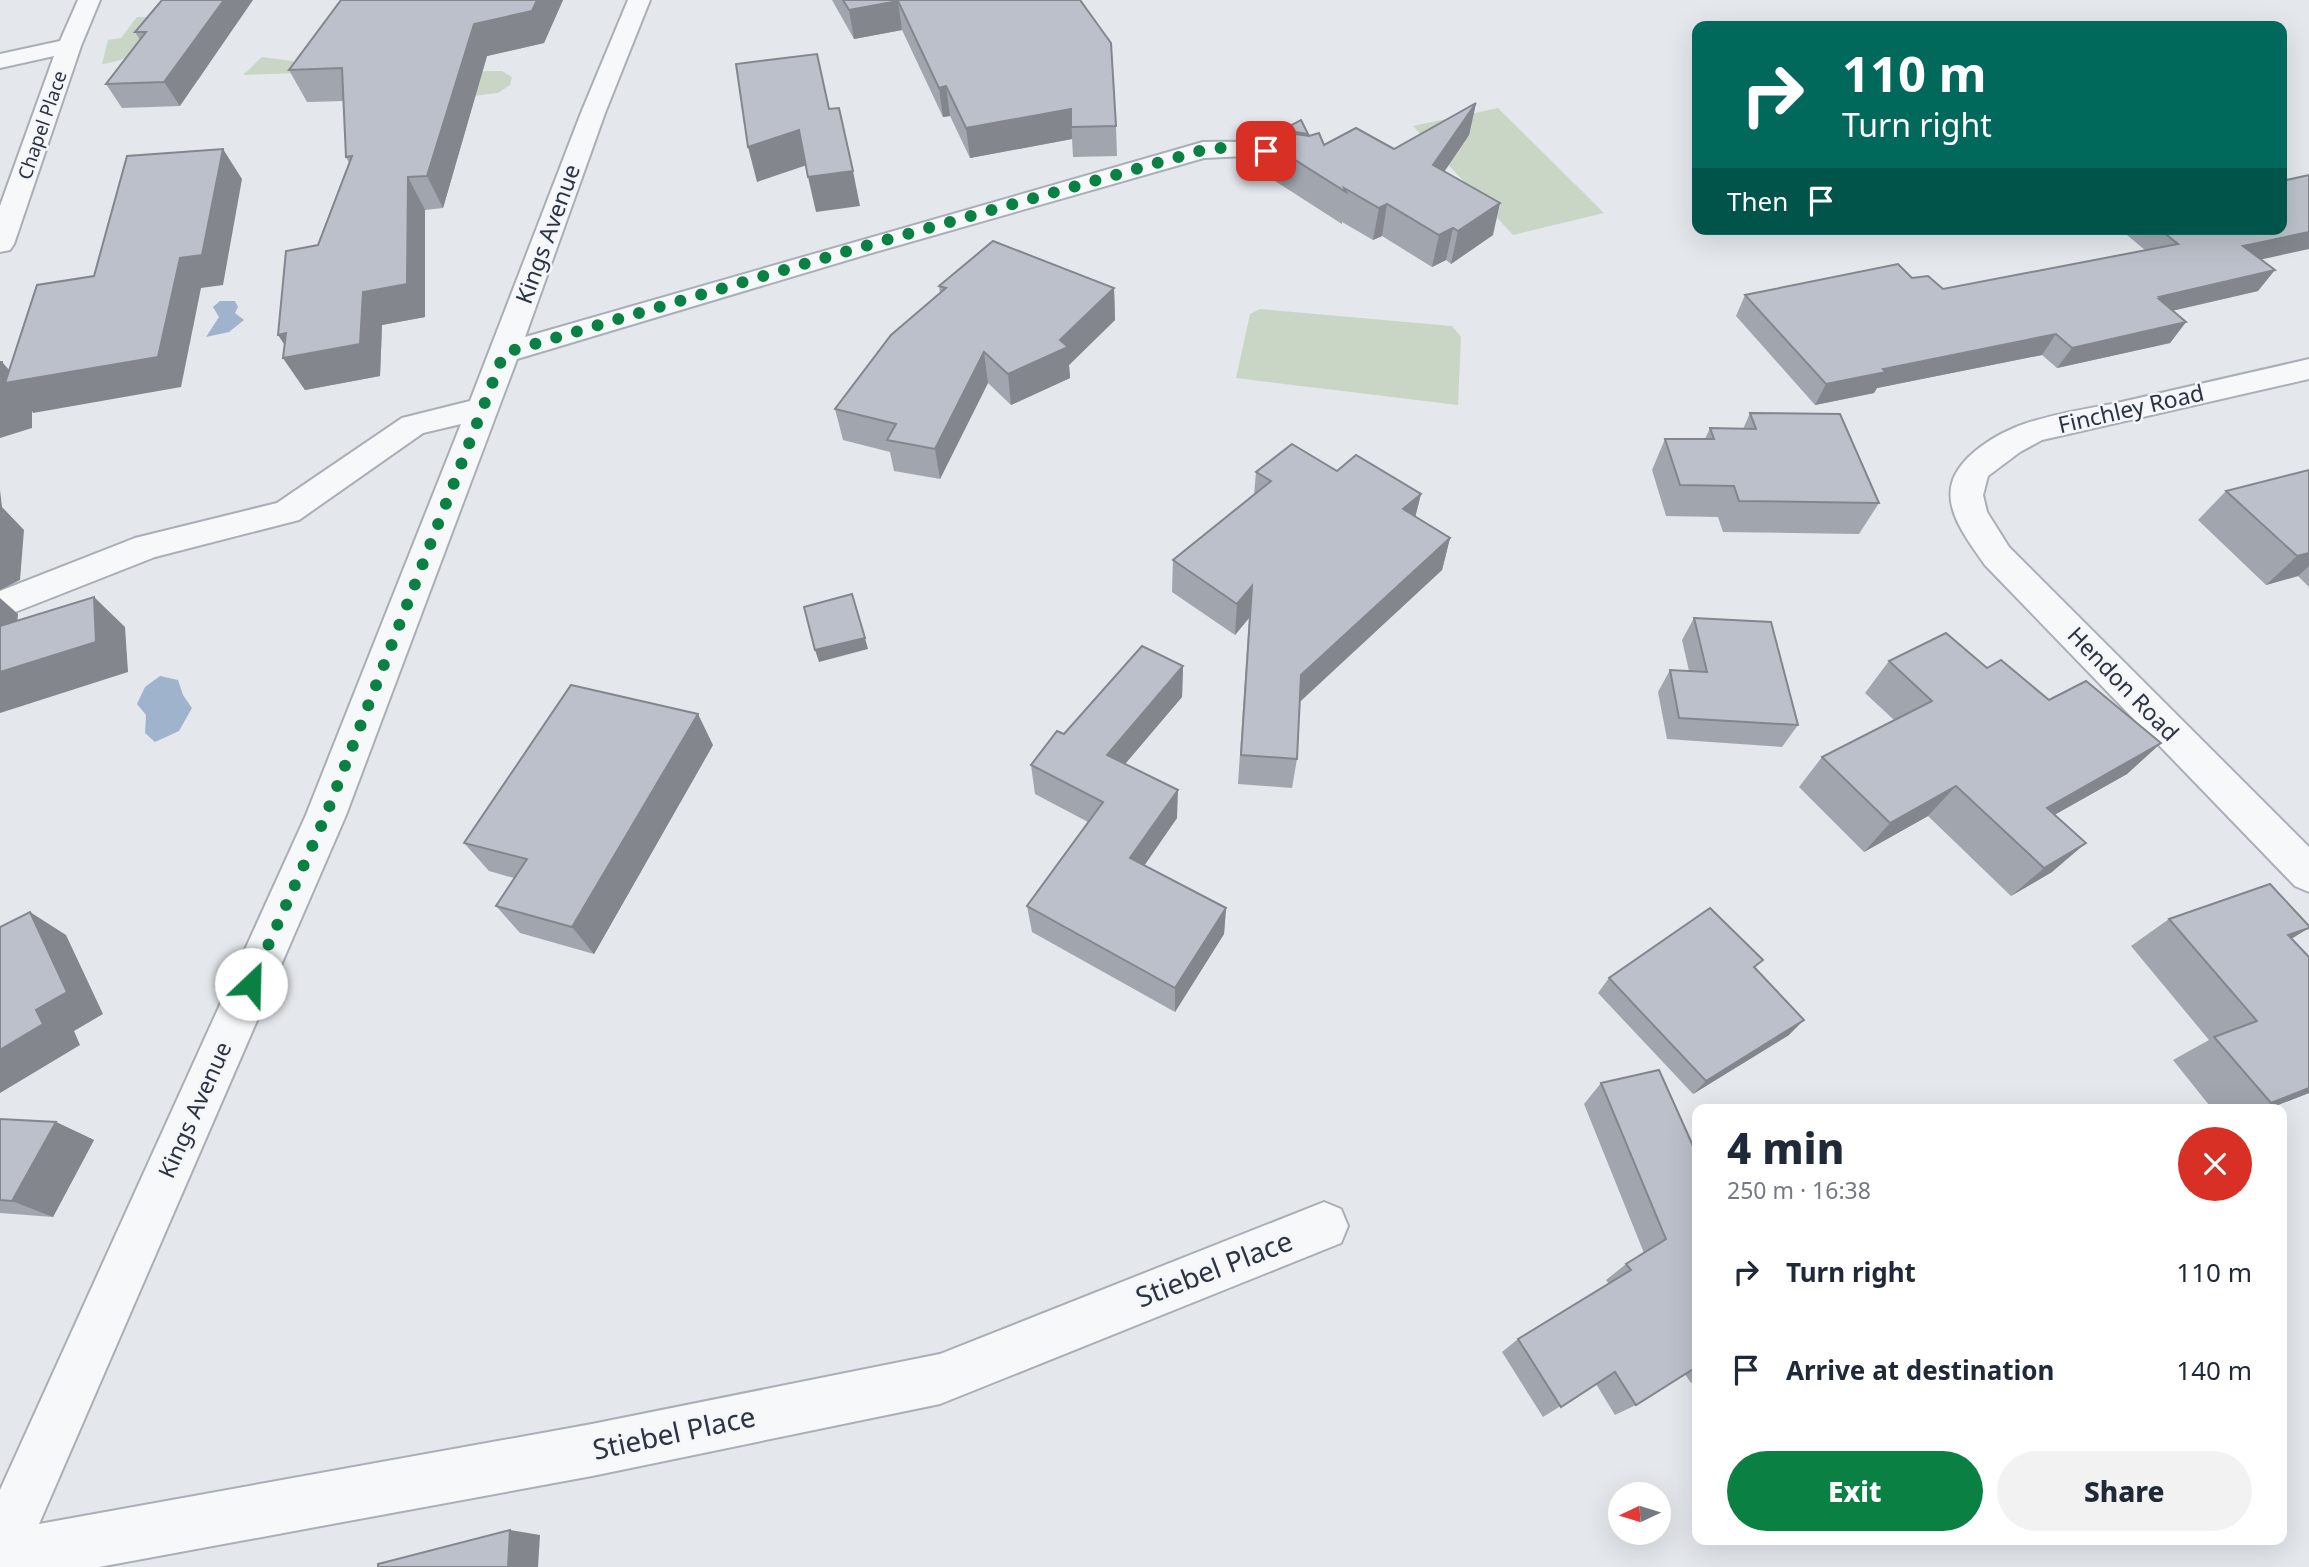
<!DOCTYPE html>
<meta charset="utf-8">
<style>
:root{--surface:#fff;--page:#f2f2f3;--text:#1f2937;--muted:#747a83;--accent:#0b8043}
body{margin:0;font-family:"Noto Sans",sans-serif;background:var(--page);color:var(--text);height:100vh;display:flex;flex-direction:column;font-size:26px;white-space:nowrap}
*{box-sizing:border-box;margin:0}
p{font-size:23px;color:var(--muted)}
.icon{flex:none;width:38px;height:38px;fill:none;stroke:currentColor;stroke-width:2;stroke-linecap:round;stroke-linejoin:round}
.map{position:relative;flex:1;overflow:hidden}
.drawer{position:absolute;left:1692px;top:1104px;width:595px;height:441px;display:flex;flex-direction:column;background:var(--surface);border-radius:14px;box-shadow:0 7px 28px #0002}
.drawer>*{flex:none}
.hud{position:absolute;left:1692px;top:21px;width:595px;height:214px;border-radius:14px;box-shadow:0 7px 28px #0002;background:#00695c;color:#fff;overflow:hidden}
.needle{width:46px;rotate:266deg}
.controls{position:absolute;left:1608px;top:1482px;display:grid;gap:14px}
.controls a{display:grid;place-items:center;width:63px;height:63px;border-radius:50%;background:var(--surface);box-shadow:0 7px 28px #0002;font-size:35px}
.pin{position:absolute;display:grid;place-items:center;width:60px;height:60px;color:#fff;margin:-30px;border-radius:14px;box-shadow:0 4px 10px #0006}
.me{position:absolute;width:77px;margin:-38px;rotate:24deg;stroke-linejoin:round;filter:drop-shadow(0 0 5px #0008)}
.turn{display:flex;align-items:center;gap:24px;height:147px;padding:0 35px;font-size:32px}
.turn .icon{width:91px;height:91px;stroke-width:2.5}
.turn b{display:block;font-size:49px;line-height:60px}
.then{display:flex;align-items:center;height:66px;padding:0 35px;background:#0003;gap:14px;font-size:26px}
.round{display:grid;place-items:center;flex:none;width:74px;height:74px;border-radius:37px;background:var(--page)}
.headline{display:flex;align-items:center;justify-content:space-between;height:119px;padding:0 35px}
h1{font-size:42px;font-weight:800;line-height:52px}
.primary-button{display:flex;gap:14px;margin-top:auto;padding:14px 35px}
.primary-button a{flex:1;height:80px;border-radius:42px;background:var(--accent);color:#fff;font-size:28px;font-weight:800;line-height:80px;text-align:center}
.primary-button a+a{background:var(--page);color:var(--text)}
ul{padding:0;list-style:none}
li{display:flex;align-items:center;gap:21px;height:98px;padding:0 35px}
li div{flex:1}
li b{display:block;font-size:26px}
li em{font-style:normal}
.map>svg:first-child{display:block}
.green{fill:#c9d6c5}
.water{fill:#9fb4cc}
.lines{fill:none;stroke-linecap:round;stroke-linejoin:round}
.minor-casing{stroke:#a9aeb7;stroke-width:4}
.minor{fill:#f7f8fa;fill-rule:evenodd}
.wall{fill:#a1a5ae}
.shaded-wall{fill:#83868d}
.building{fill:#bbc0ca;stroke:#83868d;stroke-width:2}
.route{stroke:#0b8043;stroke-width:12;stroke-dasharray:0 21.6}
.labels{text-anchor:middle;stroke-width:5;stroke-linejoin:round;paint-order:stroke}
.far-street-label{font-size:19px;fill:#2b3445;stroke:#f4f6f9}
.street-label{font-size:23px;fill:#2b3445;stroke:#f4f6f9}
.near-street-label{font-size:28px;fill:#2b3445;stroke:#f4f6f9}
</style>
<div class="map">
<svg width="2309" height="1567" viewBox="0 0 2309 1567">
<rect width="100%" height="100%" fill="#e4e7ec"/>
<!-- green -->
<g class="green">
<path d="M 137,17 L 176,18 C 152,40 136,60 102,64 L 108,40 L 121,38 Z"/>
<polygon points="262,57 292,61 300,65 299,73 243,75"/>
<polygon points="486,71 502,71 512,77 510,85 498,93 473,96 478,73"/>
<polygon points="1498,108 1604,213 1513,235 1413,126"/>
<polygon points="1260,309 1452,326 1461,337 1458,405 1236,378 1250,314"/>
</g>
<!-- water -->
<g class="water">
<polygon points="220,301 235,301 238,307 235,313 244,320 229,332 206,337 219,317 213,307"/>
<polygon points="160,676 178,680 183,695 192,708 179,731 155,742 145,733 146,715 137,704 145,687"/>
</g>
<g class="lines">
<!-- minor casing -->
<g class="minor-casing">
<g id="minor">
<polygon points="78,0 100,0 81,46 14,244 10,250 0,252 0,206 54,56 0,68 0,54 60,41"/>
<path d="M 628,0 L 650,0 L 605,113 L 525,337 L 1203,142 C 1239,141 1273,142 1308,151 L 1312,156 L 1308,161 L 1299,164 L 1246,156 L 1204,158 L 868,254 L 517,359 L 346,815 L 39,1524 L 592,1424 L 940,1354 L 1324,1202 L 1341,1209 L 1348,1226 L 1341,1243 L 940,1404 L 592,1476 L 99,1567 L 0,1567 L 0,1490 L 306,815 L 461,424 L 423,433 L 299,520 L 155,557 L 0,618 L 0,591 L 135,538 L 277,503 L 402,418 L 470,401 L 581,113 Z"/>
<path d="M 2309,359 L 2309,379 L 2042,440 L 2020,452 L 1988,476 L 1983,495 L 1987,512 L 2009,547 L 2309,847 L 2309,892 L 2295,886 L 1985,565 C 1970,543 1944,512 1952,483 C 1960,455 1998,433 2024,424 C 2053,414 2086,409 2117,403 C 2181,388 2245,374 2309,359 Z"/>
</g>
</g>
<!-- minor -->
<use href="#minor" class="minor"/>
</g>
<!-- wall -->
<g class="wall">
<polygon points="162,0 180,106 122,108 106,84 140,40 135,32"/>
<polygon points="341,0 563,0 544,43 487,56 443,208 425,210 425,317 382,325 380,376 305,390 283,358 318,245 349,163 346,157 344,101 307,102 289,70"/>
<polygon points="832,0 1080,0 1116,126 1117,156 1073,157 1072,139 970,158 950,116 943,117 902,30 854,39"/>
<polygon points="1476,103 1469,135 1444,172 1493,235 1451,264 1446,260 1432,267 1382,236 1373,240 1342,222 1342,224 1247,163 1249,131 1282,132 1282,130 1308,134 1308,135 1324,145 1394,149"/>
<polygon points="2122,229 2282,229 2261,260 2258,291 2172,311 2186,322 2170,343 2057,368 2042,355 1877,388 1874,393 1815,405 1736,316 1745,295 1912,278 1943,289 2145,250 2121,230"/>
<polygon points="939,286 1114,288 1115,320 1069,365 1070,378 1011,405 988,383 940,479 894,471 890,452 843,440 835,409 940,293"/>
<polygon points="1750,413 1879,503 1859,534 1723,532 1718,517 1666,516 1652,470 1665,439 1705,439 1710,428 1743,429"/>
<polygon points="2309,470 2309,587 2298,576 2266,585 2198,520 2226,491"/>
<polygon points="1337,471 1421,494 1415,517 1450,538 1442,570 1300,702 1297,759 1292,788 1238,784 1249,618 1235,635 1172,592 1173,560 1254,495 1256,472"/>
<polygon points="1694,618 1798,725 1782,747 1667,739 1658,692 1670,670 1689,671 1682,640"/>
<polygon points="1889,661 1987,668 2049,700 2161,743 2127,774 2054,815 2052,872 2011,896 1928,816 1864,852 1799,787 1822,757 1894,720 1865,693"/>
<polygon points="1183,666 1182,697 1125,764 1177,818 1144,865 1226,908 1224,934 1175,1012 1032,932 1027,906 1088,822 1035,794 1031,765 1064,734"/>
<polygon points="713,745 594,954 520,933 496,906 514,878 489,871 464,843"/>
<polygon points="2169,919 2292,939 2309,1093 2265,1110 2213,1110 2173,1060 2209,1040 2131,946"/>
<polygon points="1755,969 1789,1035 1693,1094 1598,993 1609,978"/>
<polygon points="1601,1083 1698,1157 1698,1380 1691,1383 1685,1374 1636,1405 1615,1415 1596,1384 1543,1417 1502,1352 1518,1339 1609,1284 1606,1280 1626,1264 1644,1253 1584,1104"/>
<polygon points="0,1119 56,1122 94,1140 53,1217 0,1213"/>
</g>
<!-- shaded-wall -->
<g class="shaded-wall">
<polygon points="224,0 253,0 180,106 164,82"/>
<polygon points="537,0 563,0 544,43 487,56 443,208 427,176 474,24"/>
<polygon points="898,1 902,30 854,39 849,10"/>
<polygon points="946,86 950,116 943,117 939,88"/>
<polygon points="1476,103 1469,135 1427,197 1433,165"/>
<polygon points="1071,109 1072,139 970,158 966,128"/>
<polygon points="799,130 807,165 757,182 748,147"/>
<polygon points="223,149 242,179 223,285 201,288 181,387 33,413 32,411 32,428 0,438 0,397 2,362 19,381 180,258"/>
<polygon points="853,171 860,206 816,212 808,177"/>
<polygon points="408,177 425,210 425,317 382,325 380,376 305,390 283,358 292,356 278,335 363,292"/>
<polygon points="1500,203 1493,235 1451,264 1458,231"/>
<polygon points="1387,204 1382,236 1373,240 1379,208"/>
<polygon points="1453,228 1446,260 1432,267 1439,235"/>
<polygon points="2309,232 2309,249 2227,267 2243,246"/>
<polygon points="2275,270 2258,291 2149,316 2159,297"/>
<polygon points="1114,288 1115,320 1069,365 1070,378 1011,405 1008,374 1060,340"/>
<polygon points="2186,322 2170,343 2057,368 2072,348"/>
<polygon points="2056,334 2042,355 1877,388 1874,393 1815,405 1826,384 1883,369"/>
<polygon points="984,352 988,383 940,479 935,449"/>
<polygon points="0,490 2,507 24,530 20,580 0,590"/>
<polygon points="1421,494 1413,526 1403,509"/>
<polygon points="1450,538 1442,570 1296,705 1301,675"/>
<polygon points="2309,553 2309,566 2298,576 2266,585 2297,556"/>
<polygon points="1252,586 1249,618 1235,635 1237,604"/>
<polygon points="94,597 125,627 128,672 0,713 0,672"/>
<polygon points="0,598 18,614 14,662 0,650"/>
<polygon points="865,638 868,649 819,662 815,650"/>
<polygon points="1183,666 1182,697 1108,784 1107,755"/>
<polygon points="698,714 713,745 594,954 572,927"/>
<polygon points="2161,743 2127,774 2015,837 2047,808"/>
<polygon points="1956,786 1928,816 1864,852 1890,823"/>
<polygon points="1178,790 1177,818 1131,885 1130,858"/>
<polygon points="2086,843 2052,872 2011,896 2044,868"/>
<polygon points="1226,908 1224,934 1175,1012 1175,988"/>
<polygon points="30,912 66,935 103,1014 74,1031 80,1045 0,1093 0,1050 36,1010"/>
<polygon points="2309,928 2267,954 2288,935"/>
<polygon points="1804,1020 1789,1035 1693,1094 1706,1081"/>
<polygon points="2309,1088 2309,1093 2265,1110 2257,1110 2271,1103"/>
<polygon points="56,1122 94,1140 53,1217 12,1201"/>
<polygon points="510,1530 540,1535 538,1567 508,1567"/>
</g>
<!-- building -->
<g class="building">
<polygon points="162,0 224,0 164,82 106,84 146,32 135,32"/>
<polygon points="341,0 537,0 532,11 474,24 427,176 408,177 407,284 363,292 360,344 283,358 286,333 278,335 286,251 318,245 352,156 346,157 342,68 289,70"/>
<polygon points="843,0 1080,0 1111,43 1116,126 1071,127 1071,109 966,128 946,86 939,88 898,1 849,10"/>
<polygon points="817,54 829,109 839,108 853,171 808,177 799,130 748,147 736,64"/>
<polygon points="1476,103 1433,165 1500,203 1458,231 1453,228 1439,235 1387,204 1379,208 1344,188 1346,192 1249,131 1254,128 1309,136 1319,133 1324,145 1356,128 1394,149"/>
<polygon points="1301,120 1308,134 1282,130"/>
<polygon points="223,149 202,255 180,258 158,357 5,383 37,285 94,276 127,156"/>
<polygon points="2309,175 2309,232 2243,246 2275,270 2159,297 2162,299 2159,299 2186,322 2072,348 2056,334 1883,369 1886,372 1826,384 1745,295 1898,264 1912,278 1928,276 1943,289 2178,244 2159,229 2282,229 2282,181"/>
<polygon points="993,241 1114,288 1060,340 1068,347 1008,374 984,352 935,449 887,440 896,424 835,409 891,335 946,288 939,286"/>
<polygon points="0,362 2,362 2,396 0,397"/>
<polygon points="1750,413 1840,414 1879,503 1739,501 1734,486 1680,485 1665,439 1714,439 1710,428 1756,429"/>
<polygon points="1292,444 1337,471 1356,455 1421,494 1403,509 1450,538 1301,675 1297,759 1241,755 1252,586 1237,604 1173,560 1271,481 1256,472"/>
<polygon points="2309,470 2309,553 2297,556 2226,491"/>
<polygon points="852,594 865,638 815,650 804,607"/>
<polygon points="94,597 96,642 0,672 0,626"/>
<polygon points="1694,618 1771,622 1798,725 1679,718 1670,670 1707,672"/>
<polygon points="1946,633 1987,668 2001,660 2049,700 2086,681 2161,743 2047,808 2086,843 2044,868 1956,786 1890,823 1822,757 1932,701 1889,661"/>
<polygon points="1142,646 1183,666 1107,755 1178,790 1130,858 1226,908 1175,988 1027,906 1103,802 1031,765 1057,731 1064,734"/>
<polygon points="571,685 698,714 572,927 496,906 527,859 464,843"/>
<polygon points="2270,884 2309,926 2309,928 2288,935 2309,957 2309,1088 2271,1103 2214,1037 2257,1021 2169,919"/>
<polygon points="1710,908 1763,960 1754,967 1804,1020 1706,1081 1609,978"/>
<polygon points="30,912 67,992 36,1010 43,1024 0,1050 0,927"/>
<polygon points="1659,1070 1698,1157 1698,1366 1636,1405 1615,1372 1561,1407 1518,1339 1631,1270 1626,1264 1666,1239 1601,1083"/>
<polygon points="0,1119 56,1122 12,1201 0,1200"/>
<polygon points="510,1530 508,1567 378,1567 378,1564"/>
</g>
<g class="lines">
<!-- route -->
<polyline class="route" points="251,984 326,815 504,353 858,248 1203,150 1230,147 1266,151"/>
</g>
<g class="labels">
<!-- far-street labels -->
<g class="far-street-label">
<text transform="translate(42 125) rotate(-71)" y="7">Chapel Place</text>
</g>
<!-- street labels -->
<g class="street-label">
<text transform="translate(548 234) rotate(-70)" y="8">Kings Avenue</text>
<text transform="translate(2131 409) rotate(-13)" y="8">Finchley Road</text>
<text transform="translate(2123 684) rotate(46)" y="8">Hendon Road</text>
<text transform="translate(195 1110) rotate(-66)" y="8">Kings Avenue</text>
</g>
<!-- near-street labels -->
<g class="near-street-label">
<text transform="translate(1214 1269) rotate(-21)" y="10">Stiebel Place</text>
<text transform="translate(674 1433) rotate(-12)" y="10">Stiebel Place</text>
</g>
</g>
</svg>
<div class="controls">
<a><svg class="needle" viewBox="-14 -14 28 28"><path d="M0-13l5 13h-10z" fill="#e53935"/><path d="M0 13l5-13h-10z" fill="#747a83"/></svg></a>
</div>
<div class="pin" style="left:1266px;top:151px;background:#d93025"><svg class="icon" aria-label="arrive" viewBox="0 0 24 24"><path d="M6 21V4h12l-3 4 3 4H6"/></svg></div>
<svg class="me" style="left:251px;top:984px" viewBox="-20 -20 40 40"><circle r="19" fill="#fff"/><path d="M0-13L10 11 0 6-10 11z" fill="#0b8043"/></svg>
<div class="hud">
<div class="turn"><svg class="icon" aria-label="right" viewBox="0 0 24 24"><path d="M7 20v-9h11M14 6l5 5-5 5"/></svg><div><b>110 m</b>Turn right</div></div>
<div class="then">Then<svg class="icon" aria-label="arrive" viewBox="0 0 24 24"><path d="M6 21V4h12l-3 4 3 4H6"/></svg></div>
</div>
<section class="drawer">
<div class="headline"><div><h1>4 min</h1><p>250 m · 16:38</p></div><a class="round" style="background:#d93025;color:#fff"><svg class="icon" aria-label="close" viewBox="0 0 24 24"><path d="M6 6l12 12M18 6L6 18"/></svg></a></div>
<ul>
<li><svg class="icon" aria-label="right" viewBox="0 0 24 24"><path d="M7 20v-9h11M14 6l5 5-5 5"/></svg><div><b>Turn right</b></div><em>110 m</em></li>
<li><svg class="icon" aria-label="arrive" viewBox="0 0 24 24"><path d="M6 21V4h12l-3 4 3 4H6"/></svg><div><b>Arrive at destination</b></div><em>140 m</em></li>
</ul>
<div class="primary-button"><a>Exit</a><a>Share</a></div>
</section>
</div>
